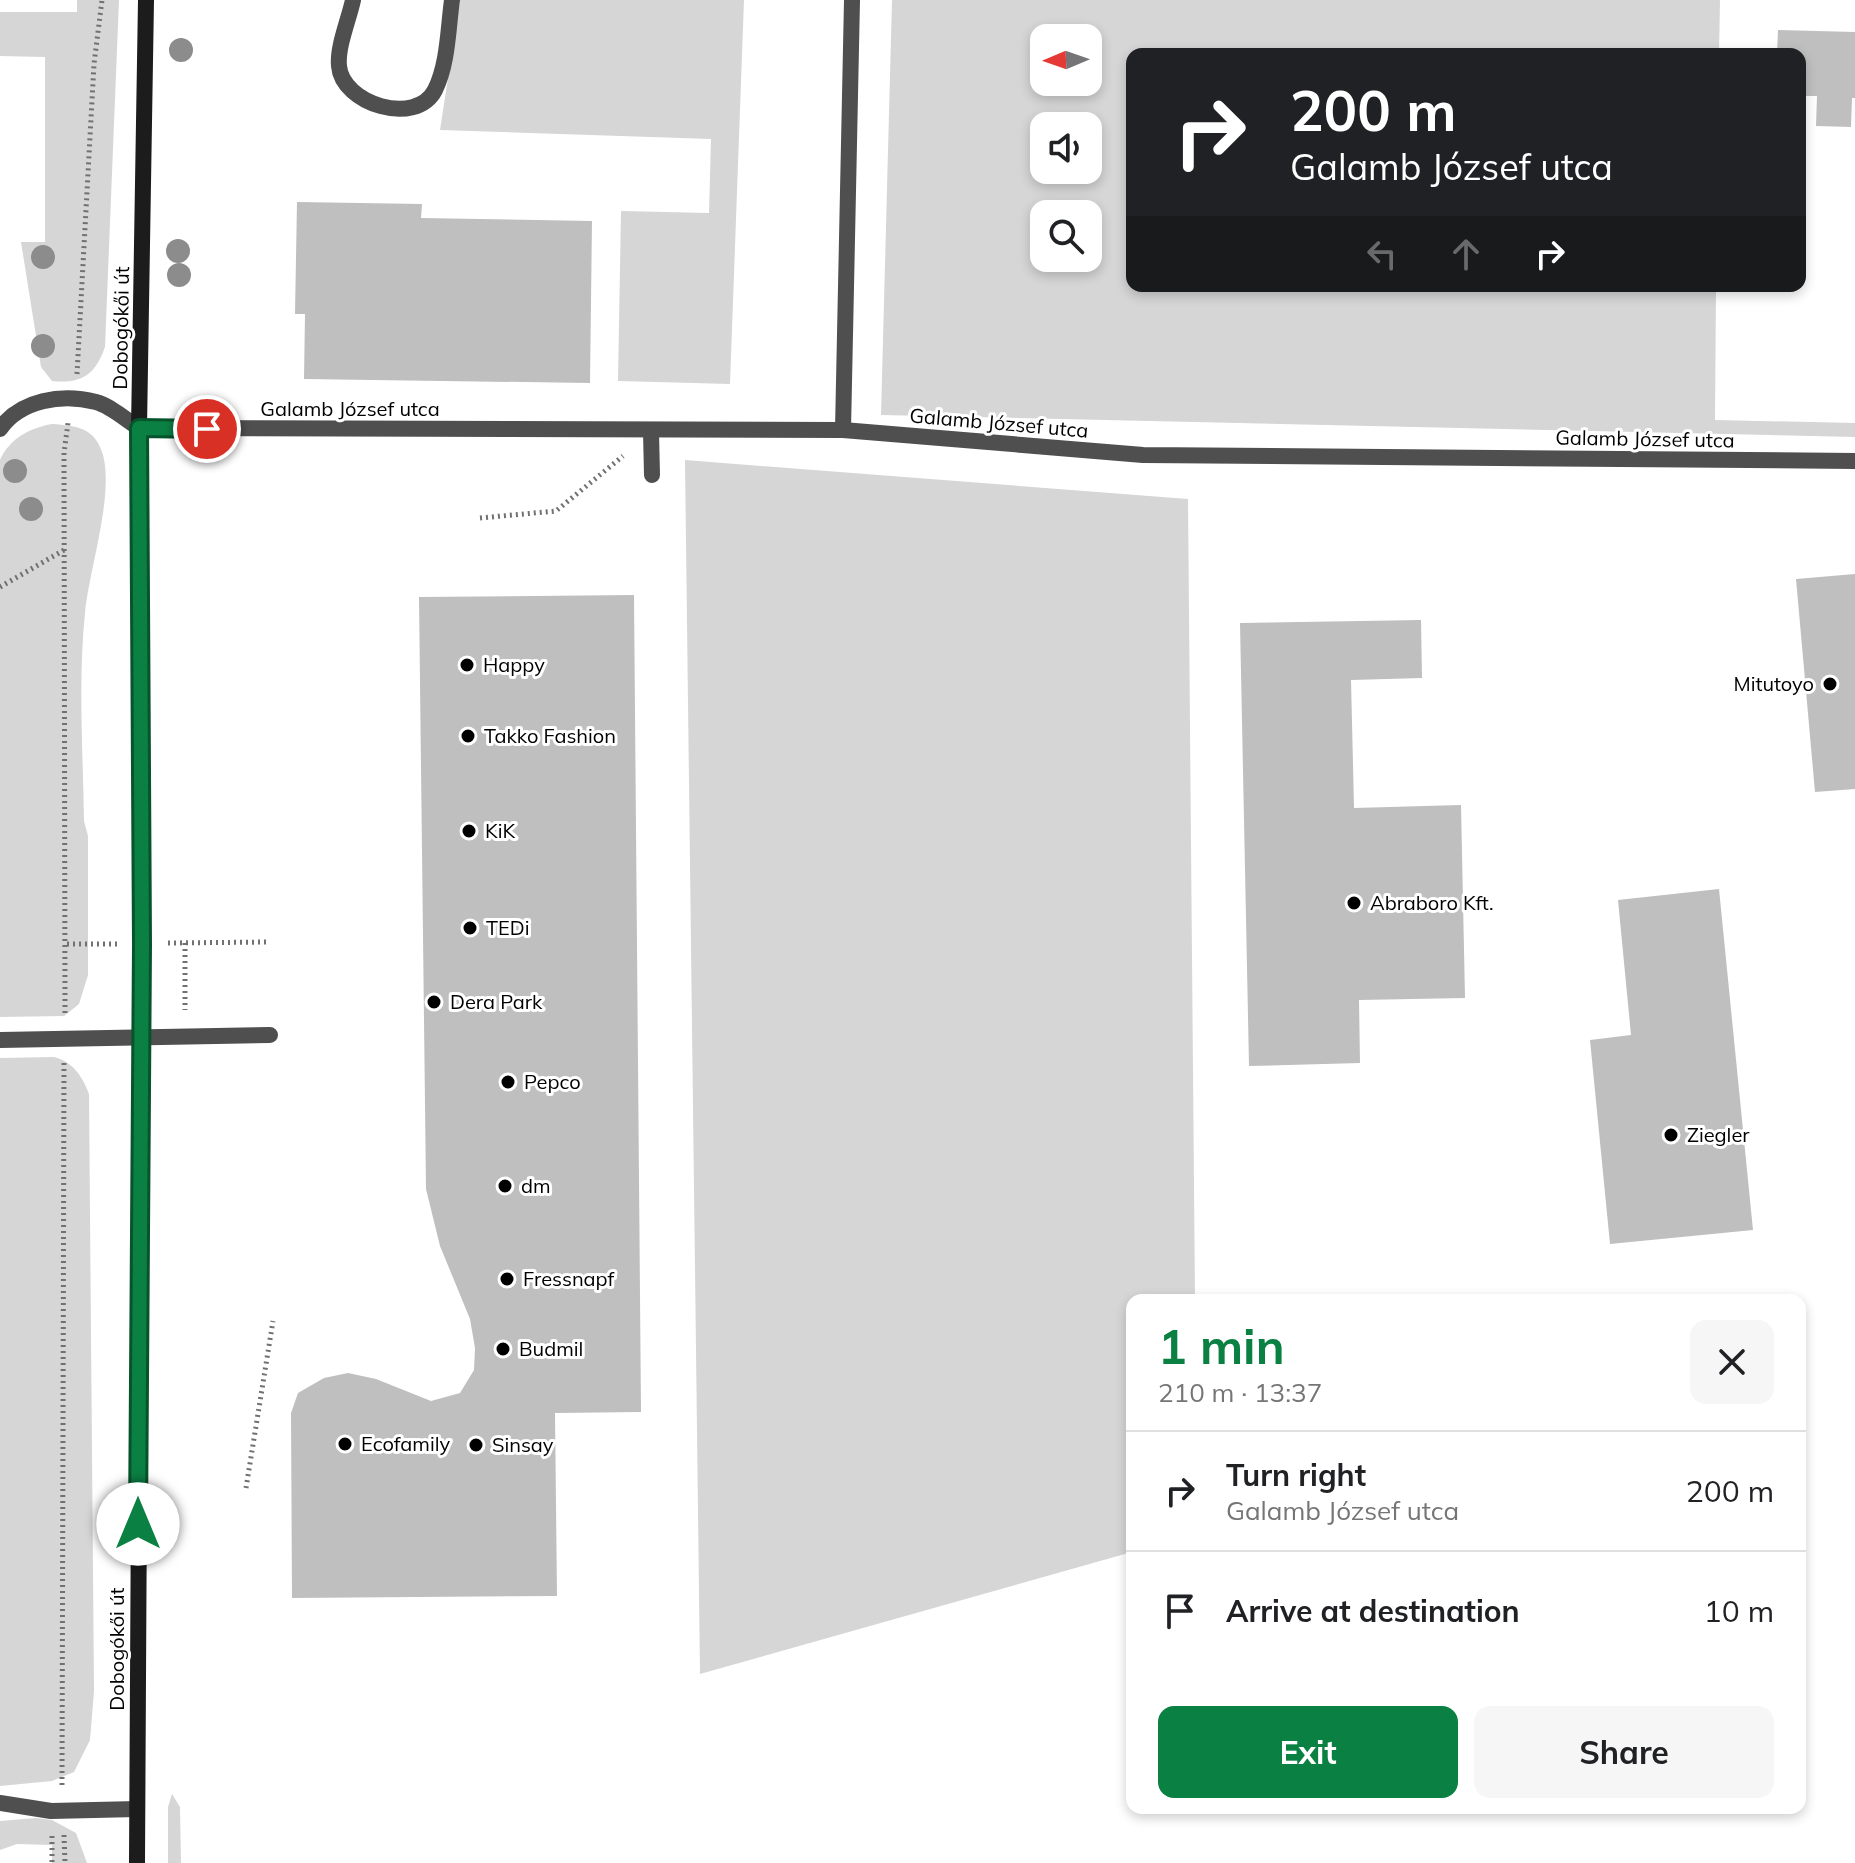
<!DOCTYPE html>
<meta charset="utf-8">
<style>
:root{--surface:#fff;--page:#f6f6f6;--text:#202124;--muted:#757577;--line:#e0e0e0;--accent:#0b8043}
body{margin:0;font-family:Mulish,sans-serif;background:var(--page);color:var(--text);height:100vh;display:flex;flex-direction:column;font-size:30px;white-space:nowrap}
*{box-sizing:border-box;margin:0}
p{font-size:26px;color:var(--muted)}
.icon{flex:none;width:44px;height:44px;fill:none;stroke:currentColor;stroke-width:2;stroke-linecap:round;stroke-linejoin:round}
.map{position:relative;flex:1;overflow:hidden}
.details{position:absolute;left:1126px;top:1294px;width:680px;height:520px;display:flex;flex-direction:column;background:var(--surface);border-radius:16px;box-shadow:0 4px 12px #0003}
.details>*{flex:none}
.banner{position:absolute;left:1126px;top:48px;width:680px;height:244px;border-radius:16px;box-shadow:0 4px 12px #0003;background:#202124;color:#fff;overflow:hidden}
.needle{width:52px;rotate:268deg}
.controls{position:absolute;left:1030px;top:24px;display:grid;gap:16px}
.controls a{display:grid;place-items:center;width:72px;height:72px;border-radius:16px;background:var(--surface);box-shadow:0 4px 12px #0003;font-size:40px}
.pin{position:absolute;display:grid;place-items:center;width:68px;height:68px;color:#fff;margin:-34px;border:4px solid #fff;border-radius:50%;box-shadow:0 2px 8px #0007}
.me{position:absolute;width:88px;margin:-44px;rotate:0deg;stroke-linejoin:round;filter:drop-shadow(0 0 6px #0008)}
.turn{display:flex;align-items:center;gap:28px;height:168px;padding:0 32px;font-size:36px}
.turn .icon{width:104px;height:104px;stroke-width:2.5}
.turn b{display:block;font-size:56px;line-height:68px}
.lanes{display:flex;align-items:center;height:76px;padding:0 32px;background:#0003;justify-content:center;gap:40px;direction:ltr}
.lanes .off{opacity:.35}
.round{display:grid;place-items:center;flex:none;width:84px;height:84px;border-radius:16px;background:var(--page)}
.summary{display:flex;align-items:center;justify-content:space-between;height:136px;padding:0 32px}
h1{font-size:48px;font-weight:700;line-height:60px;color:var(--accent)}
.cta{display:flex;gap:16px;margin-top:auto;padding:16px 32px}
.cta a{flex:1;height:92px;border-radius:16px;background:var(--accent);color:#fff;font-size:32px;font-weight:700;line-height:92px;text-align:center}
.cta a+a{background:var(--page);color:var(--text)}
ul{padding:0;list-style:none}
li{display:flex;align-items:center;gap:24px;height:120px;padding:0 32px;border-top:2px solid var(--line)}
li div{flex:1}
li b{display:block;font-size:30px}
li em{font-style:normal}
.map>svg:first-child{display:block}
.green{fill:#d6d6d6;fill-rule:evenodd}
.building{fill:#bfbfbf}
.lines{fill:none;stroke-linecap:round;stroke-linejoin:round}
.path{stroke:#717171;stroke-width:5;stroke-dasharray:2 4;stroke-linecap:butt}
.lane{stroke:#4f4f4f;stroke-width:16}
.street{stroke:#4f4f4f;stroke-width:16}
.secondary{stroke:#1c1c1c;stroke-width:16}
.tree{fill:#8c8c8c}
.route-casing{stroke:#07532c;stroke-width:20}
.route{stroke:#0b8043;stroke-width:14}
.poi-dot{fill:#000;stroke:#fff;stroke-width:3}
.labels{text-anchor:middle;stroke-width:6;stroke-linejoin:round;paint-order:stroke}
.street-label{font-size:20px;fill:#000;stroke:#fff}
.poi-label{font-size:20px;fill:#000;stroke:#fff;text-anchor:start}
</style>
<div class="map">
<svg width="1855" height="1863" viewBox="0 0 1855 1863">
<rect width="100%" height="100%" fill="#fff"/>
<!-- green -->
<g class="green">
<path d="M 77,0 L 119,0 L 105,347 C 95,375 82,384 52,381 L 41,367 L 21,242 L 45,242 L 45,57 L 0,56 L 0,12 L 77,12 Z"/>
<polygon points="460,0 744,0 730,384 618,381 621,211 709,213 711,139 440,130"/>
<path d="M 892,0 L 1720,0 L 1719,54 L 1132,54 L 1132,286 L 1716,286 L 1715,420 L 1855,423 L 1855,437 L 881,415 ZM 1088,38 L 1088,82 L 1044,82 L 1044,38 ZM 1088,126 L 1088,170 L 1044,170 L 1044,126 ZM 1088,214 L 1088,258 L 1044,258 L 1044,214 Z"/>
<path d="M 52,424 C 77,426 95,427 103,455 C 114,496 89,570 85,613 C 78,681 83,752 84,821 L 88,836 L 88,975 L 79,1004 L 64,1016 L 0,1017 L 0,460 C 10,438 30,428 52,424 Z"/>
<polygon points="685,460 1188,499 1195,1300 1132,1300 1132,1552 700,1674"/>
<path d="M 54,1057 C 73,1062 82,1076 89,1094 L 94,1691 L 90,1740 L 74,1772 L 52,1781 L 0,1786 L 0,1058 Z"/>
<polygon points="172,1794 180,1807 181,1863 168,1863 168,1807"/>
<polygon points="36,1818 52,1820 76,1833 87,1863 52,1863 52,1845 17,1844 0,1850 0,1821"/>
</g>
<!-- building -->
<g class="building">
<polygon points="1778,30 1855,32 1855,98 1852,98 1851,127 1816,126 1817,96 1800,96 1800,54 1777,54"/>
<polygon points="297,202 422,204 421,218 592,221 590,383 304,379 305,314 295,314"/>
<polygon points="1855,574 1855,789 1815,792 1796,579"/>
<polygon points="634,595 641,1412 555,1413 557,1596 292,1598 291,1413 298,1393 324,1378 348,1373 376,1379 431,1401 460,1393 474,1370 475,1348 470,1319 440,1246 426,1189 419,597"/>
<polygon points="1421,620 1422,678 1351,680 1354,808 1461,805 1465,998 1359,1000 1360,1063 1249,1066 1240,623"/>
<polygon points="1719,889 1753,1230 1610,1244 1590,1040 1631,1035 1618,900"/>
</g>
<g class="lines">
<!-- path -->
<g class="path">
<polyline points="77,374 94,64 102,0"/>
<polyline points="480,518 556,511 623,456"/>
<polyline points="0,587 64,550"/>
<polyline points="168,943 269,942"/>
<polyline points="185,943 185,1010"/>
<polyline points="67,944 118,944"/>
<polyline points="65,1013 64,453 68,423"/>
<polyline points="246,1488 273,1321"/>
<polyline points="62,1785 64,1063"/>
<polyline points="64,1835 65,1863"/>
<polyline points="52,1836 52,1863"/>
</g>
<!-- lane -->
<g class="lane">
<path d="M 353,0 C 349,19 337,47 339,66 C 342,104 416,127 435,90 C 448,64 448,29 452,0"/>
<path d="M 0,429 C 20,400 62,393 96,402 C 111,406 126,420 139,428"/>
<polyline points="843,430 852,0"/>
<polyline points="651,432 652,475"/>
<polyline points="0,1040 270,1035"/>
<polyline points="0,1803 51,1811 137,1809"/>
</g>
<!-- street -->
<polyline class="street" points="139,428 843,430 1143,455 1855,461"/>
<!-- secondary -->
<polyline class="secondary" points="137,1863 142,944 139,428 146,0"/>
</g>
<!-- trees -->
<g class="tree">
<circle cx="181" cy="50" r="12"/>
<circle cx="178" cy="251" r="12"/>
<circle cx="43" cy="257" r="12"/>
<circle cx="179" cy="275" r="12"/>
<circle cx="43" cy="346" r="12"/>
<circle cx="15" cy="471" r="12"/>
<circle cx="31" cy="509" r="12"/>
</g>
<g class="lines">
<!-- route casing -->
<g class="route-casing">
<polyline id="route" points="138,1524 142,944 139,428 207,429"/>
</g>
<!-- route -->
<use href="#route" class="route"/>
</g>
<!-- markers -->
<g class="poi-dot">
<circle cx="467" cy="665" r="8"/>
<circle cx="1830" cy="684" r="8"/>
<circle cx="468" cy="736" r="8"/>
<circle cx="469" cy="831" r="8"/>
<circle cx="1354" cy="903" r="8"/>
<circle cx="470" cy="928" r="8"/>
<circle cx="434" cy="1002" r="8"/>
<circle cx="508" cy="1082" r="8"/>
<circle cx="1671" cy="1135" r="8"/>
<circle cx="505" cy="1186" r="8"/>
<circle cx="507" cy="1279" r="8"/>
<circle cx="503" cy="1349" r="8"/>
<circle cx="345" cy="1444" r="8"/>
<circle cx="476" cy="1445" r="8"/>
</g>
<g class="labels">
<!-- street labels -->
<g class="street-label">
<text transform="translate(121 328) rotate(-89)" y="7">Dobogókői út</text>
<text x="350" y="416">Galamb József utca</text>
<text transform="translate(999 423) rotate(5)" y="7">Galamb József utca</text>
<text transform="translate(1645 439) rotate(1)" y="7">Galamb József utca</text>
<text transform="translate(117 1649) rotate(-90)" y="7">Dobogókői út</text>
</g>
<!-- poi labels -->
<g class="poi-label">
<text x="483" y="672">Happy</text>
<text x="1814" y="691" text-anchor="end">Mitutoyo</text>
<text x="484" y="743">Takko Fashion</text>
<text x="485" y="838">KiK</text>
<text x="1370" y="910">Abraboro Kft.</text>
<text x="486" y="935">TEDi</text>
<text x="450" y="1009">Dera Park</text>
<text x="524" y="1089">Pepco</text>
<text x="1687" y="1142">Ziegler</text>
<text x="521" y="1193">dm</text>
<text x="523" y="1286">Fressnapf</text>
<text x="519" y="1356">Budmil</text>
<text x="361" y="1451">Ecofamily</text>
<text x="492" y="1452">Sinsay</text>
</g>
</g>
</svg>
<div class="controls">
<a><svg class="needle" viewBox="-14 -14 28 28"><path d="M0-13l5 13h-10z" fill="#e53935"/><path d="M0 13l5-13h-10z" fill="#757577"/></svg></a>
<a><svg class="icon" aria-label="sound" viewBox="0 0 24 24"><path d="M4 9h4l5-4v14l-5-4H4zM17 9q2 3 0 6"/></svg></a>
<a><svg class="icon" aria-label="search" viewBox="0 0 24 24"><circle cx="10" cy="10" r="6"/><path d="M15 15l6 6"/></svg></a>
</div>
<div class="pin" style="left:207px;top:429px;background:#d93025"><svg class="icon" aria-label="arrive" viewBox="0 0 24 24"><path d="M6 21V4h12l-3 4 3 4H6"/></svg></div>
<svg class="me" style="left:138px;top:1524px" viewBox="-20 -20 40 40"><circle r="19" fill="#fff"/><path d="M0-13L10 11 0 6-10 11z" fill="#0b8043"/></svg>
<div class="banner">
<div class="turn"><svg class="icon" aria-label="right" viewBox="0 0 24 24"><path d="M7 20v-9h11M14 6l5 5-5 5"/></svg><div><b>200 m</b>Galamb József utca</div></div>
<div class="lanes"><svg class="icon off" aria-label="left" viewBox="0 0 24 24"><path d="M17 20v-9H6M10 6l-5 5 5 5"/></svg><svg class="icon off" aria-label="ahead" viewBox="0 0 24 24"><path d="M12 20V5M6 11l6-6 6 6"/></svg><svg class="icon" aria-label="right" viewBox="0 0 24 24"><path d="M7 20v-9h11M14 6l5 5-5 5"/></svg></div>
</div>
<section class="details">
<div class="summary"><div><h1>1 min</h1><p>210 m · 13:37</p></div><a class="round"><svg class="icon" aria-label="close" viewBox="0 0 24 24"><path d="M6 6l12 12M18 6L6 18"/></svg></a></div>
<ul>
<li><svg class="icon" aria-label="right" viewBox="0 0 24 24"><path d="M7 20v-9h11M14 6l5 5-5 5"/></svg><div><b>Turn right</b><p>Galamb József utca</p></div><em>200 m</em></li>
<li><svg class="icon" aria-label="arrive" viewBox="0 0 24 24"><path d="M6 21V4h12l-3 4 3 4H6"/></svg><div><b>Arrive at destination</b></div><em>10 m</em></li>
</ul>
<div class="cta"><a>Exit</a><a>Share</a></div>
</section>
</div>
